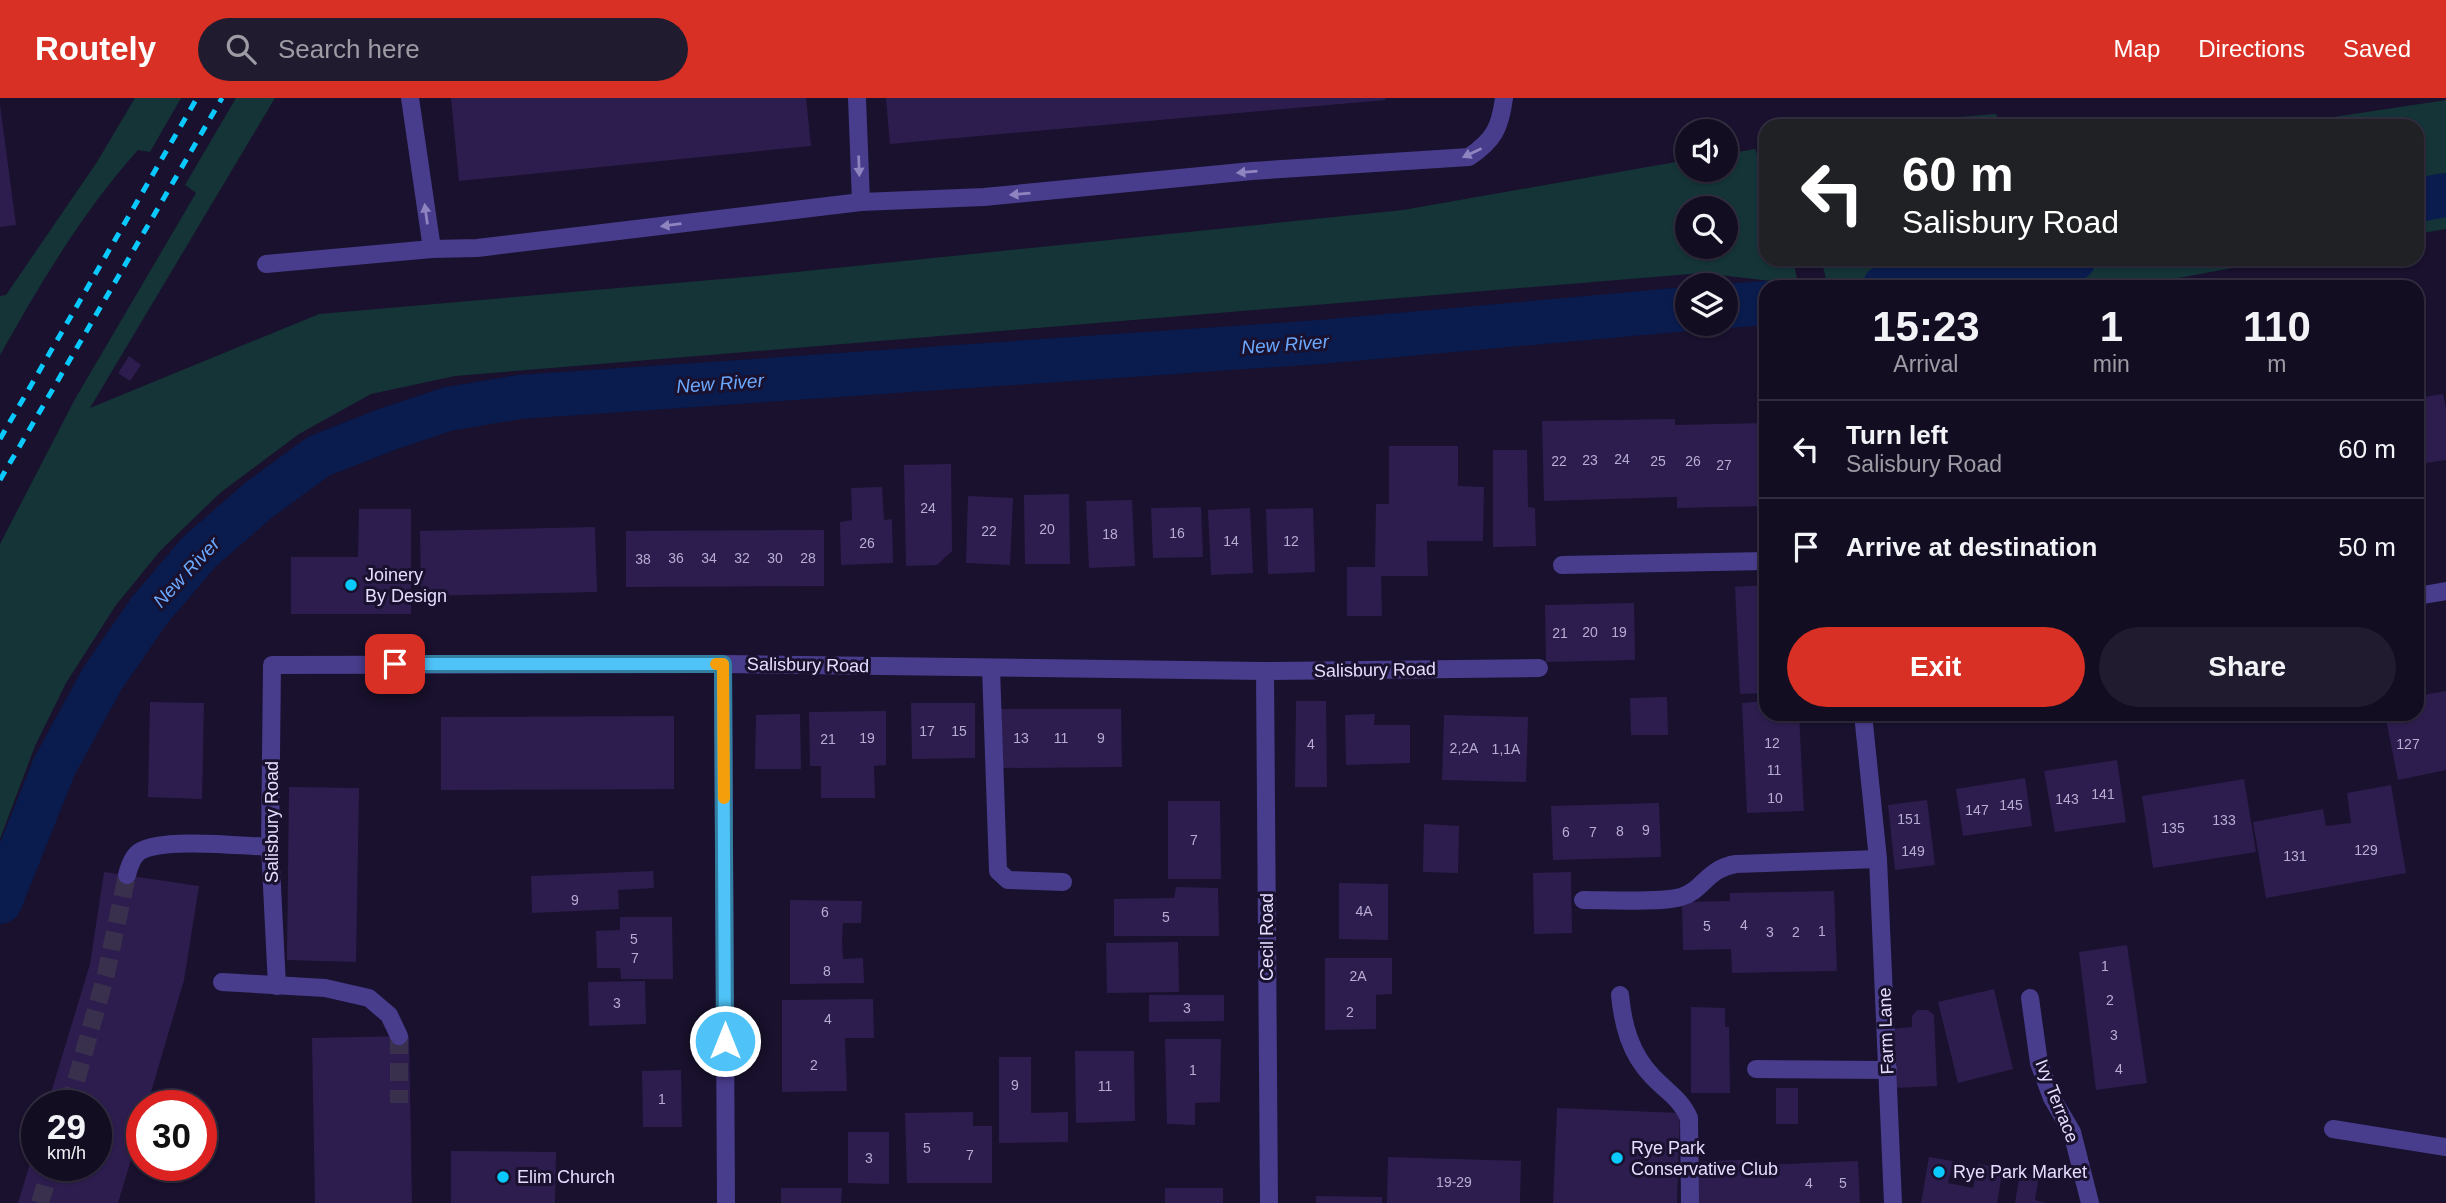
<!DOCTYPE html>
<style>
:root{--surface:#130d22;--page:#201b2f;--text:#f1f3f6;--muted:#9d9ca5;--line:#322d40;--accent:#d93025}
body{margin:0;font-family:Helvetica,sans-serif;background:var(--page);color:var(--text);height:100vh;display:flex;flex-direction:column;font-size:26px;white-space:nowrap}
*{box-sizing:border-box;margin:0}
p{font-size:23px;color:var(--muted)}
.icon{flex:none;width:38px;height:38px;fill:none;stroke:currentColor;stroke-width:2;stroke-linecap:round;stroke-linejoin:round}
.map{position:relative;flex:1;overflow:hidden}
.panel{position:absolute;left:1759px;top:182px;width:665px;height:441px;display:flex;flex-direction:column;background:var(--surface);border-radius:21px;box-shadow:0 2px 5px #0004,0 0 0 2px var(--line)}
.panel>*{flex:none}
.banner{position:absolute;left:1759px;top:21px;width:665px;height:147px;border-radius:21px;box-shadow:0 2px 5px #0004,0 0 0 2px var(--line);background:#202124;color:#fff;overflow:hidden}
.tools{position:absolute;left:1675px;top:21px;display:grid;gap:14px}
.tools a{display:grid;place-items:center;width:63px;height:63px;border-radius:50%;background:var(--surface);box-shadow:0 2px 5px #0004,0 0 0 2px var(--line);font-size:35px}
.speed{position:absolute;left:21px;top:992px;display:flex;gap:14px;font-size:35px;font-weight:700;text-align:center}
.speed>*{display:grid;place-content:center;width:91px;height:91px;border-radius:50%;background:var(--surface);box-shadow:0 2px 5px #0004,0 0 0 2px var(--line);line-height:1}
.speed small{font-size:18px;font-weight:400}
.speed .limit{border:10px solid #d22;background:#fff;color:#111}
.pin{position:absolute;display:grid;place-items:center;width:60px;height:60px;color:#fff;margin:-30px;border-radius:14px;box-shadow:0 4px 10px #0006}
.me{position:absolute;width:77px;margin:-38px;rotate:0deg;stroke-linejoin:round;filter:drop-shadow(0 0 5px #0008)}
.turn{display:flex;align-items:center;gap:24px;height:147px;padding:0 28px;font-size:32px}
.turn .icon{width:91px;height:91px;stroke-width:2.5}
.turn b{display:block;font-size:49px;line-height:60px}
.eta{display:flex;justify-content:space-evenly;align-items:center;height:119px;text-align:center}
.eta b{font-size:42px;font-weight:700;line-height:49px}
.cta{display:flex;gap:14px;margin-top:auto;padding:14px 28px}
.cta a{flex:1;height:80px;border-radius:42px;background:var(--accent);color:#fff;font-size:28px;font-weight:700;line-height:80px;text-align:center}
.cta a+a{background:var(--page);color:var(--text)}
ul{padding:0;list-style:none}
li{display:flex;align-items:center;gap:21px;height:98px;padding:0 28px;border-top:2px solid var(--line)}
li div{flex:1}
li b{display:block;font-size:26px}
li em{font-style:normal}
header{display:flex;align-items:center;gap:42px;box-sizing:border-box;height:98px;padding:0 35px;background:var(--accent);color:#fff}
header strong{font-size:33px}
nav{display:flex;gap:38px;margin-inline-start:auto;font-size:24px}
.search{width:490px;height:63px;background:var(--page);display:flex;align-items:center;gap:18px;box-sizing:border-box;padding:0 24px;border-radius:38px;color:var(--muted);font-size:26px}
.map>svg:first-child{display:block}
.green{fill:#143437;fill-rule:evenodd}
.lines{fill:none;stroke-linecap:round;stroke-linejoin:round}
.canal{stroke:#0a1b4d;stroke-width:44}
.building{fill:#2d1d4e}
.minor-tunnel{stroke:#38304c;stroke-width:18;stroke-dasharray:18 9;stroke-linecap:butt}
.minor{stroke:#483c8c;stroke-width:18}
.rail{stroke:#09c9ff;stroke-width:5;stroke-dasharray:10 9;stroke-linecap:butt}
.oneway{fill:#8f84c0}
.route-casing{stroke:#337fa1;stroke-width:18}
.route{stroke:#4fc3f7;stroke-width:12}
.slow{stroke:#f59e0b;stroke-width:12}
.poi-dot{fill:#09c9ff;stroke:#19112d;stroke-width:2.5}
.labels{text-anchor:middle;stroke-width:6;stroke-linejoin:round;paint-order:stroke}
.number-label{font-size:14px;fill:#b7add3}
.poi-label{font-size:18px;fill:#e5ddff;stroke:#19112d;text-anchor:start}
.street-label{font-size:18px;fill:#e5ddff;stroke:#19112d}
.water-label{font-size:19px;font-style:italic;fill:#6ba9ff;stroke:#19112d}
</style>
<header>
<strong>Routely</strong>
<div class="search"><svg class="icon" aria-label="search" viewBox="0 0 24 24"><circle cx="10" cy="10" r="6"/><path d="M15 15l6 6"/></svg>Search here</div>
<nav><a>Map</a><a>Directions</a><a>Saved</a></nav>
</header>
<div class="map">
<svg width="2446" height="1105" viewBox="0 0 2446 1105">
<rect width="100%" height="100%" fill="#19112d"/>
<!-- green -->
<g class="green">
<path d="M 135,0 L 181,0 L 150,54 L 138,52 C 83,113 40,186 0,257 L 0,198 L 6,197 L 97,64 Z"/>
<path d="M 236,0 L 275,0 L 90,310 L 319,216 L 757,178 L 1403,112 L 1687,62 L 1687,72 L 1726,72 L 1726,56 L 1755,51 L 1766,79 L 1766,161 L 1793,161 L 1798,186 L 1702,175 L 455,278 L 371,296 L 299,336 L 220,395 L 160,453 L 116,507 L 66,585 L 35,648 L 0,741 L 0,446 L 75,301 L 196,95 L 185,87 ZM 1687,110 L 1726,110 L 1726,149 L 1687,149 Z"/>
<polygon points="2446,2 2446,131 2417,136 2417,28 2274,28"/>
<polygon points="1996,16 2002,28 1846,28"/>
<polygon points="1821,161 2281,161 2130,189 1828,189"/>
</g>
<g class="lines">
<!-- canal -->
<g class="canal">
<polyline points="2417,102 2446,97"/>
<polyline points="1884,189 2003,173 2074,161"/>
<polyline points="1726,208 1766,205"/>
<polyline points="0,804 54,669 102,581 149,513 199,454 260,401 319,358 388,331 448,311 519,299 1320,244 1687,211"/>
</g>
</g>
<!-- building -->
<g class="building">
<polygon points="451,0 806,0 811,48 459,83"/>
<polygon points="886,0 1385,0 1385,2 890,46"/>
<polygon points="0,7 16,127 0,129"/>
<polygon points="129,258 141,267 130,283 118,275"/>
<polygon points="2443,296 2446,311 2446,362 2419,366 2417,300"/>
<polygon points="1675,321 1675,327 1766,325 1766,408 1677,410 1677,399 1544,403 1542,323"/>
<polygon points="1389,348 1458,348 1458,388 1484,389 1483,443 1427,443 1428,478 1381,478 1382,518 1347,518 1347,469 1375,469 1376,406 1389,406"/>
<polygon points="1493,352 1527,352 1528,409 1535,410 1536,448 1493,449"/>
<polygon points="951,366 952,453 937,467 906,468 904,367"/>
<polygon points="882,389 884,422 892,421 893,465 841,467 840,424 852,422 851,390"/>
<polygon points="1069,396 1070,466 1025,466 1024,397"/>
<polygon points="968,398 1013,400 1010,467 966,465"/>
<polygon points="1132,402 1135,468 1089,470 1086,403"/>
<polygon points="1201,409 1203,459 1153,460 1151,410"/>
<polygon points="1250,410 1253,475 1211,477 1208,412"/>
<polygon points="1313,410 1315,474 1268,476 1266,411"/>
<polygon points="359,411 411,411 411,516 291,516 291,459 358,459"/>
<polygon points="595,429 597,494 421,498 420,433"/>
<polygon points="824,432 824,488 626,489 626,433"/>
<polygon points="1766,487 1766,595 1740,596 1735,489"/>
<polygon points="1634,505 1635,562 1546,564 1545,507"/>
<polygon points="2446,593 2446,672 2398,682 2385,616 2417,616 2417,598"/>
<polygon points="1667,599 1668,637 1631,637 1630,600"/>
<polygon points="1296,603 1326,603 1327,689 1295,689"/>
<polygon points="1766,603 1766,616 1799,616 1804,713 1747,715 1742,605"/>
<polygon points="150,604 204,605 202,701 148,699"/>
<polygon points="911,605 975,605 975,660 912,661"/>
<polygon points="1000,611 1121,611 1122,669 1001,670"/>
<polygon points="886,613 886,667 874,668 875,700 821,700 821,668 810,668 809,614"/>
<polygon points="800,616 801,671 755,671 756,617"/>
<polygon points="1375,616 1374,627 1410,627 1410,665 1346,667 1345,617"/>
<polygon points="1444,617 1528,619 1526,684 1442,682"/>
<polygon points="674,618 674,691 441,692 441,619"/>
<polygon points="2117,662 2126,724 2055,734 2044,673"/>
<polygon points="2025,680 2032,728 1963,738 1956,691"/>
<polygon points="2244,681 2256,754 2153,770 2142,698"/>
<polygon points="2391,687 2406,775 2266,800 2253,724 2323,711 2326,728 2351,725 2347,695"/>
<polygon points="289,689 359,690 356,864 287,862"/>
<polygon points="1927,702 1935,767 1895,772 1888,707"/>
<polygon points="1168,703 1220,703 1221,781 1168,781"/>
<polygon points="1659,705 1661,759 1553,762 1551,708"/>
<polygon points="1424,726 1459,728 1458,775 1423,774"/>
<polygon points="653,773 654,790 618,792 619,811 532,815 531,778"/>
<polygon points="104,774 199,788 184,882 147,1008 142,1008 142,1025 118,1105 18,1105 36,1046 37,1068 96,1068 96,1008 47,1008 90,866"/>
<polygon points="1571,774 1572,835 1534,836 1533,775"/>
<polygon points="1339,785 1388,786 1388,842 1339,841"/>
<polygon points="1176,789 1218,790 1219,838 1114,838 1114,801 1174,800"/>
<polygon points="1834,793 1837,873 1732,875 1731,851 1683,852 1682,804 1730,803 1730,795"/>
<polygon points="790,802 862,803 861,825 843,825 842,844 843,861 863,860 864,885 790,886"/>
<polygon points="620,819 672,819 673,881 621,881 620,870 597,870 596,833 620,832"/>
<polygon points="1178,844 1179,894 1107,895 1106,845"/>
<polygon points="2127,847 2147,985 2096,992 2079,854"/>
<polygon points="1325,860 1392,860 1392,896 1376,897 1376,931 1325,932"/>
<polygon points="645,883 646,926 589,928 588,884"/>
<polygon points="1994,891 2013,971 1958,985 1938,904"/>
<polygon points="1149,897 1224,897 1224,923 1149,924"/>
<polygon points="873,901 874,940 845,940 847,993 782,994 782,902"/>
<polygon points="1691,909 1725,910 1725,929 1729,929 1730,995 1691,995"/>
<polygon points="1917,912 1928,912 1934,917 1937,988 1894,990 1891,931 1912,929 1912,918"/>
<polygon points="409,938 412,1105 315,1105 312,940"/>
<polygon points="1165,941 1221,941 1220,1004 1195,1005 1195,1027 1167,1026"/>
<polygon points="1075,953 1134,953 1135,1023 1076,1025"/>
<polygon points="999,959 1031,959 1031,1015 1068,1014 1068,1044 999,1045"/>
<polygon points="681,972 682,1029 643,1029 642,973"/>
<rect x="1776" y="990" width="22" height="36"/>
<polygon points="1557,1010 1680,1015 1677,1105 1553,1105"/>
<polygon points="973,1014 973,1028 992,1028 992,1085 907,1085 905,1015"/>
<polygon points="848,1034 889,1034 889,1086 848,1085"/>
<polygon points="451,1053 556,1054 555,1105 451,1105"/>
<polygon points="1388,1059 1521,1063 1520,1105 1387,1105"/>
<polygon points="1929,1059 1953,1063 1948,1085 1973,1090 1978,1066 2003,1070 1997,1105 1921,1105"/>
<polygon points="1759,1061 1758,1067 1858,1063 1860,1105 1694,1105 1692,1064"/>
<polygon points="2020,1075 2039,1078 2035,1102 2046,1105 2015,1105"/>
<polygon points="781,1090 842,1090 841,1105 781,1105"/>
<rect x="1165" y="1090" width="58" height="15"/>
<polygon points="1316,1098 1382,1099 1382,1105 1316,1105"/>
</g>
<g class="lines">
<!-- minor-tunnel -->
<g class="minor-tunnel">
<polyline points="399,938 399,1005"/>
<polyline points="69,1008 106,876 127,777"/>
<polyline points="40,1105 51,1068"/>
</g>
<!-- minor -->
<g class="minor">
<polyline points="410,0 432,151 477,150 861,104 857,0"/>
<path d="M 861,104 L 984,99 L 1252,73 L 1469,59 C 1494,42 1500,30 1504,0"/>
<polyline points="266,166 432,151"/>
<polyline points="1562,467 1766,463"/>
<polyline points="2417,498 2446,493"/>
<polyline points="723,566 726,1105"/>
<polyline points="991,570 998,773 1008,782 1063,784"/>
<polyline points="1265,573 1269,1105"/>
<polyline points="1863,616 1878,761 1893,1105"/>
<path d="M 127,777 C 129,769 132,759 139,754 C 160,739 243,748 270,749"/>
<path d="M 1583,802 C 1609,802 1659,805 1681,799 C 1704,792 1706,771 1736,766 L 1878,761"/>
<polyline points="222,884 325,890 369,900 389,917 399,938"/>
<polyline points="277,888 270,749 272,567 723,566 1265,573 1539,570"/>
<path d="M 1620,897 C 1623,927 1630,955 1652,978 C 1666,993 1681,1001 1689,1020 L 1690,1105"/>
<polyline points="2030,900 2039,965 2052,1000 2072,1034 2090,1105"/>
<polyline points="1756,971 1888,972"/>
<polyline points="2333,1031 2446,1049"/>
</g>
<!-- rail -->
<g class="rail">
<polyline points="0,341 197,0"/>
<polyline points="0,382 222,0"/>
</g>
</g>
<!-- one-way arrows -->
<defs><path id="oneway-solid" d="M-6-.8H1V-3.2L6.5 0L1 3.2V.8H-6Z" transform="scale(1.75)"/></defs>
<g class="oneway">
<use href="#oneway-solid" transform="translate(1472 55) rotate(155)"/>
<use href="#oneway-solid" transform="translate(859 68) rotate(88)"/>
<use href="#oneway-solid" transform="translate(1247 74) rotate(175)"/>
<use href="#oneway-solid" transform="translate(1020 96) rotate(175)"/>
<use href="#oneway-solid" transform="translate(426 116) rotate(-98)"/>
<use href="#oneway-solid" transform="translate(671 127) rotate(173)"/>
</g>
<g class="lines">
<!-- route casing -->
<g class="route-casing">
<polyline id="route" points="395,566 723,566 725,943"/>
</g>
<!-- route -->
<use href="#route" class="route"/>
<!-- slow -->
<polyline class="slow" points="716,566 723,566 724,700"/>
</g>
<!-- markers -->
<g class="poi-dot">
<circle cx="351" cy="487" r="7"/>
<circle cx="1617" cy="1060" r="7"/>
<circle cx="1939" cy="1074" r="7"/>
<circle cx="503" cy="1079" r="7"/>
</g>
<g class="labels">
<!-- number labels -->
<g class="number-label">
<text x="1622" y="366">24</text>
<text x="1590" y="367">23</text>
<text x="1559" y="368">22</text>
<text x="1658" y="368">25</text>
<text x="1693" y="368">26</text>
<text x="1724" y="372">27</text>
<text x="928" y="415">24</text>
<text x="1047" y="436">20</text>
<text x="989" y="438">22</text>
<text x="1177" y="440">16</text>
<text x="1110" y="441">18</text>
<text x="1231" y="448">14</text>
<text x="1291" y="448">12</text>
<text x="867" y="450">26</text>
<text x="676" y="465">36</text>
<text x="709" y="465">34</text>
<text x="742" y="465">32</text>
<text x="775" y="465">30</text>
<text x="808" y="465">28</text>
<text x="643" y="466">38</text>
<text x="1590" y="539">20</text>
<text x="1619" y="539">19</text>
<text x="1560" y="540">21</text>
<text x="927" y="638">17</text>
<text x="959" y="638">15</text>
<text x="867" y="645">19</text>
<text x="1021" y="645">13</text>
<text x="1061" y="645">11</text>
<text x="1101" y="645">9</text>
<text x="828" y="646">21</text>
<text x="1772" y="650">12</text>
<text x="1311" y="651">4</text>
<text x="2408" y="651">127</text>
<text x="1464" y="655">2,2A</text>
<text x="1506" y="656">1,1A</text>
<text x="1774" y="677">11</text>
<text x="2103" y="701">141</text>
<text x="1775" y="705">10</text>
<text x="2067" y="706">143</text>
<text x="2011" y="712">145</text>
<text x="1977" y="717">147</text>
<text x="1909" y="726">151</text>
<text x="2224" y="727">133</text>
<text x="2173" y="735">135</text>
<text x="1646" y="737">9</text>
<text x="1620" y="738">8</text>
<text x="1566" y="739">6</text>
<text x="1593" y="739">7</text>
<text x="1194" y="747">7</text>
<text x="2366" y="757">129</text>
<text x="1913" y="758">149</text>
<text x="2295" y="763">131</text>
<text x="575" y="807">9</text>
<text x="1364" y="818">4A</text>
<text x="825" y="819">6</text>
<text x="1166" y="824">5</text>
<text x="1744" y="832">4</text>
<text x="1707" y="833">5</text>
<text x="1822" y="838">1</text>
<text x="1770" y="839">3</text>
<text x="1796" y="839">2</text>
<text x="634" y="846">5</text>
<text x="635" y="865">7</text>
<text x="2105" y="873">1</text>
<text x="827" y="878">8</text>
<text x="1358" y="883">2A</text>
<text x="2110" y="907">2</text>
<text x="617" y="910">3</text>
<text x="1187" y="915">3</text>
<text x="1350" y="919">2</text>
<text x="828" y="926">4</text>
<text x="2114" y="942">3</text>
<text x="814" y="972">2</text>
<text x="2119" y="976">4</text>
<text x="1193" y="977">1</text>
<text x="1015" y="992">9</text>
<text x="1105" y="993">11</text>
<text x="662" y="1006">1</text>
<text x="927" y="1055">5</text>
<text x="970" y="1062">7</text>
<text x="869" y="1065">3</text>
<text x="1454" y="1089">19-29</text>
<text x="1809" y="1090">4</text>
<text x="1843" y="1090">5</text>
</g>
<!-- poi labels -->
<g class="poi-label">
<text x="365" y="483">Joinery<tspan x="365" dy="21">By Design</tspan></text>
<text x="1631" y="1056">Rye Park<tspan x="1631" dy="21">Conservative Club</tspan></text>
<text x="1953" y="1080">Rye Park Market</text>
<text x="517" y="1085">Elim Church</text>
</g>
<!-- street labels -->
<g class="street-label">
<text transform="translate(808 567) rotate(1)" y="6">Salisbury Road</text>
<text transform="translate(1375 572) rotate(-1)" y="6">Salisbury Road</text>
<text transform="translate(272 724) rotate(-90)" y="6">Salisbury Road</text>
<text transform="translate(1267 839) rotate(-90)" y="6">Cecil Road</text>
<text transform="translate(1886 933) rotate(-92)" y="6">Farm Lane</text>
<text transform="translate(2057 1003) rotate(68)" y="6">Ivy Terrace</text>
</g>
<!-- water labels -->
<g class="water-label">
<text transform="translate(1285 246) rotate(-4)" y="7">New River</text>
<text transform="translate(720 285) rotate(-4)" y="7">New River</text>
<text transform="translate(186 474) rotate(-47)" y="7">New River</text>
</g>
</g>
</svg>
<div class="tools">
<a><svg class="icon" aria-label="sound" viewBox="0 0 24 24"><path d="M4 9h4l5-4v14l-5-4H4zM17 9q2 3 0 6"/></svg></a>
<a><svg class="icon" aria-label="search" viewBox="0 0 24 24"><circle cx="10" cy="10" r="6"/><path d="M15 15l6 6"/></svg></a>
<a><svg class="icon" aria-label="layers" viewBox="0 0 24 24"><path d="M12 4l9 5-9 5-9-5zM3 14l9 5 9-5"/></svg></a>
</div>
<div class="speed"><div>29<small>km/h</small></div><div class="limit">30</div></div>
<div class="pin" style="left:395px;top:566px;background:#d93025"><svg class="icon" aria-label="arrive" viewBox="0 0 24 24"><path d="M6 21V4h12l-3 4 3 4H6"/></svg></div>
<svg class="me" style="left:725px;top:943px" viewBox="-20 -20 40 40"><circle r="17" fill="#4fc3f7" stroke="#fff" stroke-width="3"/><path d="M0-11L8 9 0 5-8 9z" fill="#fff"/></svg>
<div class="banner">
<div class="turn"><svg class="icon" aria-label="left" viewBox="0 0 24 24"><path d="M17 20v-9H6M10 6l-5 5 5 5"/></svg><div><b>60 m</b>Salisbury Road</div></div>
</div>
<section class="panel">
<div class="eta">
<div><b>15:23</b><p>Arrival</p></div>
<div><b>1</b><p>min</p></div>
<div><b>110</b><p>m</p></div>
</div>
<ul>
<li><svg class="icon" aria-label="left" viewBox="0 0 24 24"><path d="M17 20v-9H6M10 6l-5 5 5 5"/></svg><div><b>Turn left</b><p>Salisbury Road</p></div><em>60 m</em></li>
<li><svg class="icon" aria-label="arrive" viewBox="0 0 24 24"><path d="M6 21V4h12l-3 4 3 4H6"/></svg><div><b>Arrive at destination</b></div><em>50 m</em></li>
</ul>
<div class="cta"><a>Exit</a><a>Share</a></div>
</section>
</div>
